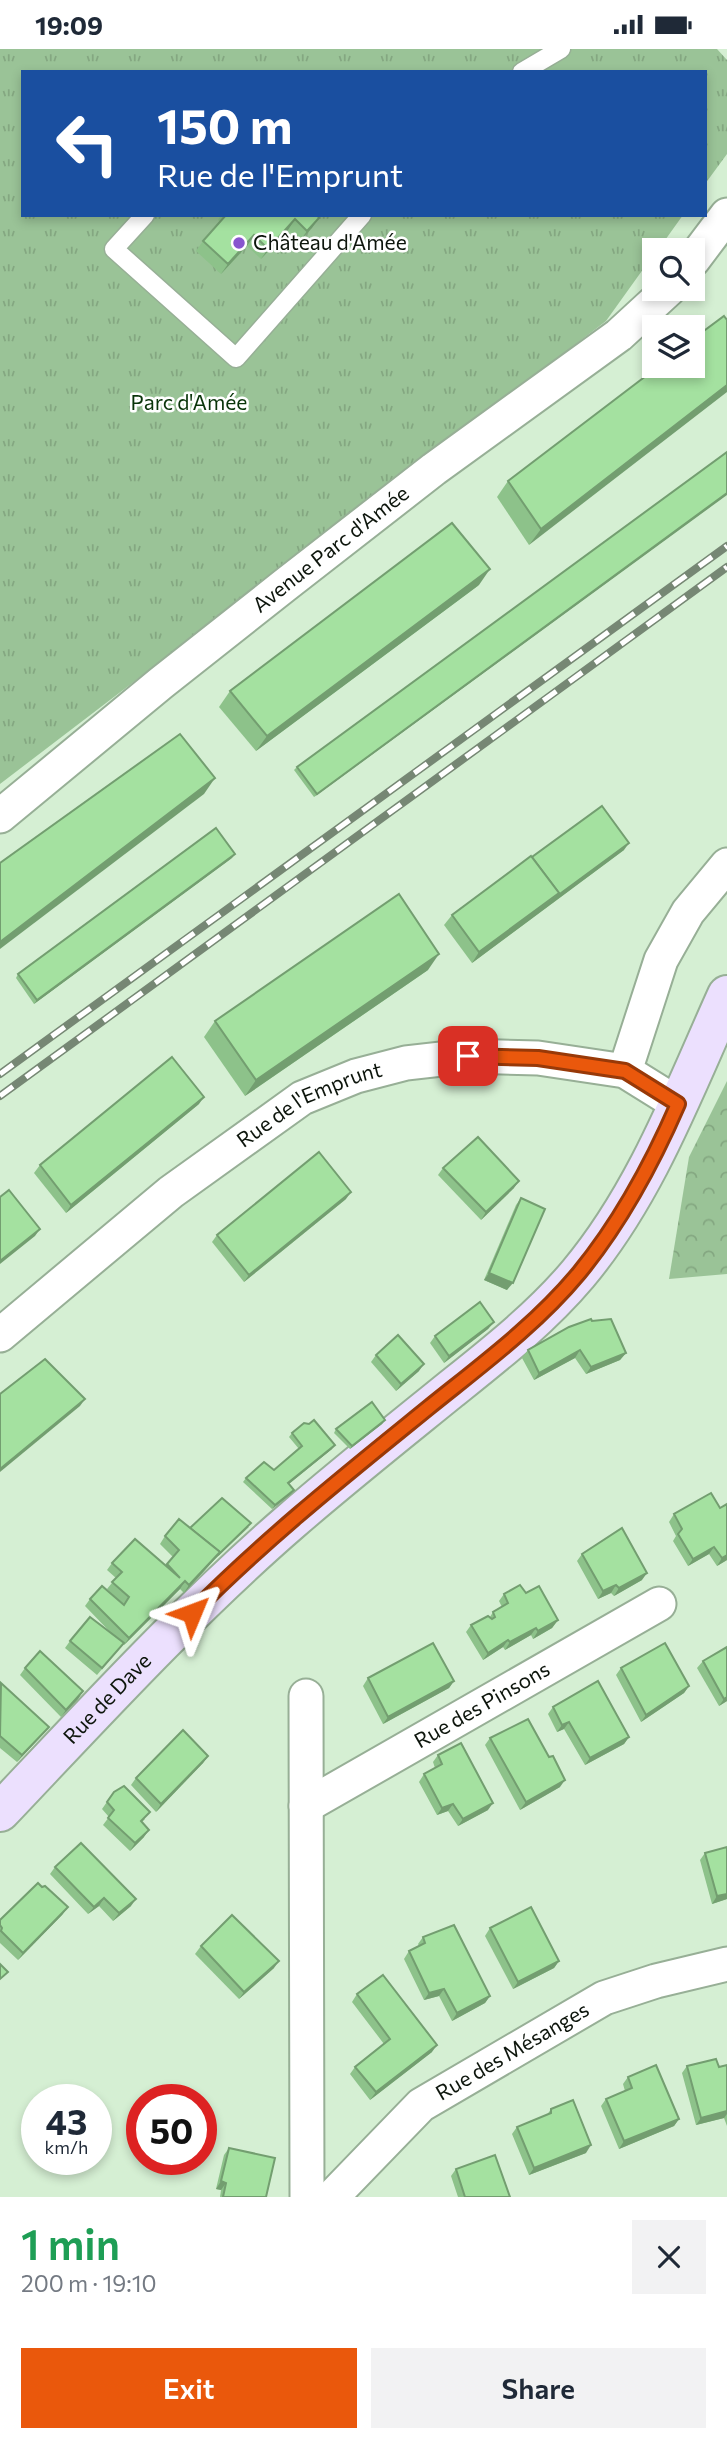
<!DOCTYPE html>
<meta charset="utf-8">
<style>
:root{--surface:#fff;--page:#f2f2f3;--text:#1f2937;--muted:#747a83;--accent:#ea580c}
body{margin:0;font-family:Commissioner,sans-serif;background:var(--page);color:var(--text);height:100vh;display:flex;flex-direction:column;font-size:26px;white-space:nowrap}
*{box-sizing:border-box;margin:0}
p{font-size:23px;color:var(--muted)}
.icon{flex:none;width:38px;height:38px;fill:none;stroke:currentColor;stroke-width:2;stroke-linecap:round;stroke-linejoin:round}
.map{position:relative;height:2148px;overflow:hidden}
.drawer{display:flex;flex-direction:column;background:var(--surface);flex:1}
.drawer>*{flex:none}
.guide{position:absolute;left:21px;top:21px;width:686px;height:147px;border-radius:0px;box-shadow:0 4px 10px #0003;background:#1a4fa0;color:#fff;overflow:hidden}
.tools{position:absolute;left:642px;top:189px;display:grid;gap:14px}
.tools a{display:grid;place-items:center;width:63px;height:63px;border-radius:0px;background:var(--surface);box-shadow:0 4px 10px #0003;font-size:35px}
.speed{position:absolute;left:21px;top:2035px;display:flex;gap:14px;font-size:35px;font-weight:700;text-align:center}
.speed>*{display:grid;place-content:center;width:91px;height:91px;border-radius:50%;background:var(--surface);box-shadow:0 4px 10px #0003;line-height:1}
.speed small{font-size:18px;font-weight:400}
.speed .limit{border:10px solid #d22;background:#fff;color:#111}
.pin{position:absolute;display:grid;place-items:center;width:60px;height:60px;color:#fff;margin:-30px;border-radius:14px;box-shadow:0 4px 10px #0006}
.me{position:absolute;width:77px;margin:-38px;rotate:46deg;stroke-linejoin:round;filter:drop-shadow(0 0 5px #0008)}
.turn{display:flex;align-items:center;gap:24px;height:147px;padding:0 21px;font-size:32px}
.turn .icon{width:91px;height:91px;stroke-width:2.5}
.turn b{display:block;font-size:49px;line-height:60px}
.round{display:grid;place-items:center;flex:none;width:74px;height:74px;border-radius:0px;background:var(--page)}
.head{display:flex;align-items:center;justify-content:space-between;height:119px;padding:0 21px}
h1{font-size:42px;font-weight:600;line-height:52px;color:#1e9e55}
.primary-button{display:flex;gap:14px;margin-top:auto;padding:14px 21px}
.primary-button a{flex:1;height:80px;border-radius:0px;background:var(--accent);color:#fff;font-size:28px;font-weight:600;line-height:80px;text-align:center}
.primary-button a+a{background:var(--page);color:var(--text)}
.status{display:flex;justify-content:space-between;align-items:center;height:49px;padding:0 35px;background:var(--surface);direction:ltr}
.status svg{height:19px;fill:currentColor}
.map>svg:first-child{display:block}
.forest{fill:url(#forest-crowns)}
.park{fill:url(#park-tufts)}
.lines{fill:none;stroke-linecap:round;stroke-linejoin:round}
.lane-casing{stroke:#97af96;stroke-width:21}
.street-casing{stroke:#97af96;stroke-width:37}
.secondary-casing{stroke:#97af96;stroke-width:42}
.lane{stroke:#fff;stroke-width:18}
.street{stroke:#fff;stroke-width:33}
.secondary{stroke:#ece0fe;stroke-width:38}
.rail-casing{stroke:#768774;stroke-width:8}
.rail{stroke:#fff;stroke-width:5;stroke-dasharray:16;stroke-linecap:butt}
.wall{fill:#8dc28a}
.shaded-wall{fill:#739e70}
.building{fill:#a4e1a0;stroke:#739e70;stroke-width:2}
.route-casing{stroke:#983908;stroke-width:18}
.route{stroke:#ea580c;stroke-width:12}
.poi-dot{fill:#8855ce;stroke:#fff;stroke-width:2.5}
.labels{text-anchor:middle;stroke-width:5;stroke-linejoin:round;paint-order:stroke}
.poi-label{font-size:21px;fill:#0d150c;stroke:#fff;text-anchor:start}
.park-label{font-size:21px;fill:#093409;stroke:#fff}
.street-label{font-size:21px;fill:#0d150c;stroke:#fff}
</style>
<div class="status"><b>19:09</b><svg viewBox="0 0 49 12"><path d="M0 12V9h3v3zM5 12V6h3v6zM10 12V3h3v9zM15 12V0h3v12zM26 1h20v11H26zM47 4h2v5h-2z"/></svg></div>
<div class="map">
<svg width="727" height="2148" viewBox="0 0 727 2148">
<defs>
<pattern id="forest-crowns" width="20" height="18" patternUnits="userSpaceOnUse" patternTransform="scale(1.75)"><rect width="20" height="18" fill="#9ac397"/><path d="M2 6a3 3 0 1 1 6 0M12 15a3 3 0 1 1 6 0" fill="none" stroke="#84a781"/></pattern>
<pattern id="park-tufts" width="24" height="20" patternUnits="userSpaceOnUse" patternTransform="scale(1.75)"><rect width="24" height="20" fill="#9ac397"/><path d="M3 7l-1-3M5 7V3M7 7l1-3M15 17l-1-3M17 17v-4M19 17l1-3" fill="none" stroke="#84a781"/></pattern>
</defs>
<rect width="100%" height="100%" fill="#d5efd3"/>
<!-- forest -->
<polygon class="forest" points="727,1032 727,1225 669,1230 689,1108"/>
<!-- park -->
<polygon class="park" points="0,0 717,0 727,11 727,105 705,135 705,23 23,23 23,166 683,166 658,201 654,201 654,205 606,272 0,735"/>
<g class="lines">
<!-- lane casing -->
<g class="lane-casing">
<g id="lane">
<polyline points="522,23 561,0"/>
<polyline points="145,166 114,200 236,309 362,166"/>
</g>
</g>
<!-- street casing -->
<g class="street-casing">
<g id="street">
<polyline points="693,211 727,166"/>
<path id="s1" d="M 0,767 L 161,634 L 285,536 L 434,420 L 619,286 L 669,240"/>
<polyline points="625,1022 661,911 688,863 727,816"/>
<path id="s2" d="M 0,1286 L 171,1143 L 302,1049 L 356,1027 L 406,1014 L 468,1007 L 538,1009 L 625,1022 L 678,1055"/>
<polyline points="306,1647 307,2148"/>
<path id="s3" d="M 306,1757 L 659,1555"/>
<path id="s4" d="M 332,2148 L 421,2056 L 604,1949 L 656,1932 L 727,1915"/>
</g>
</g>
<!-- secondary casing -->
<g class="secondary-casing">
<g id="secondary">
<path id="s5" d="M 0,1763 C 94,1664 187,1562 291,1472 C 343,1427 397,1384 450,1341 C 495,1305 541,1269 578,1225 C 646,1144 684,1041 727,946"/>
</g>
</g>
<!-- lane -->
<use href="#lane" class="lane"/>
<!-- street -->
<use href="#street" class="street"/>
<!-- secondary -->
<use href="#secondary" class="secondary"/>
<!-- rail casing -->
<g class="rail-casing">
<g id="rail">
<polyline points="0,1025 727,497"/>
<polyline points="0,1047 727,518"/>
</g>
</g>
<!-- rail -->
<use href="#rail" class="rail"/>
</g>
<!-- wall -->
<g class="wall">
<polygon points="221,166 317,166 319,169 300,192 288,181 261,210 247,197 221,225 196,202 203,192 220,173 218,171"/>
<polygon points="727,271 529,496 497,448 508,432"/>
<polygon points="727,403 314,748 294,721 297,718"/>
<polygon points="479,536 256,702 219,658 230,642"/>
<polygon points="624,801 472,914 444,876 452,866 532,808"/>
<polygon points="232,809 34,955 16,929 18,925"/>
<polygon points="428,921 245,1047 204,988 215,972"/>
<polygon points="199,1055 66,1164 34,1124 40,1116"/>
<polygon points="443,1119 514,1139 481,1171 438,1126"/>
<polygon points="521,1149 507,1241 484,1231 516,1156"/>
<polygon points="346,1150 244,1233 212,1193 217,1186"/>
<polygon points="592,1272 626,1304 620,1311 586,1325 575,1309 534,1331 522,1309 528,1301"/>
<polygon points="494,1273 488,1280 444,1314 430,1294 435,1287"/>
<polygon points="376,1306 419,1322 396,1342 371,1313"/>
<polygon points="385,1371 382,1375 350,1400 334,1384 336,1380"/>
<polygon points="292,1384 332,1400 289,1435 294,1441 291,1445 272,1460 243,1433 246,1429 274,1421 299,1400 289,1388"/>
<polygon points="727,1455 727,1511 717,1517 709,1505 688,1517 673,1492 676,1487 669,1473 674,1465 720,1459"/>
<polygon points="190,1478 249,1478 215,1510 184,1544 180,1540 124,1596 123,1595 97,1626 65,1599 70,1592 114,1587 85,1557 90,1550 124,1556 107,1540 116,1529 107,1521 112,1514 166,1516 173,1508 160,1495 165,1487"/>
<polygon points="582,1505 642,1531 614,1547 611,1544 598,1550 577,1512"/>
<polygon points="526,1544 558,1571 552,1579 533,1590 531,1586 505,1601 503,1598 483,1611 466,1583 471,1576 490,1568 493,1563 502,1558 499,1552 504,1545"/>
<polygon points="703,1612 727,1652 719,1657 697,1619"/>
<polygon points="25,1619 83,1642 78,1650 61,1668 20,1626"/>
<polygon points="621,1619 689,1637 684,1644 641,1673 616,1626"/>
<polygon points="368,1629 454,1632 449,1639 383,1675 363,1637"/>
<polygon points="0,1635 43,1685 17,1713 0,1699"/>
<polygon points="553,1658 629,1688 624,1695 585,1716 564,1680 557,1683 548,1665"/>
<polygon points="490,1689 560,1738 520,1761 485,1696"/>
<polygon points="438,1706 488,1761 458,1777 448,1762 437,1766 419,1733 424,1725 435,1719 433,1713"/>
<polygon points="208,1707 203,1714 156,1763 131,1736 136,1729"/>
<polygon points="114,1743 145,1770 142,1773 144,1788 130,1802 103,1776 109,1768 102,1760"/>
<polygon points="705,1804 727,1850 712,1855 700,1811"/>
<polygon points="55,1818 131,1857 113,1872 99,1857 88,1865 50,1825"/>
<polygon points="68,1858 62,1866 18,1911 0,1894 0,1871"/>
<polygon points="490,1879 559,1912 554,1919 513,1940 485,1887"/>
<polygon points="423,1888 490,1947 485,1954 452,1972 439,1947 424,1951 404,1910 409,1902 419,1897 418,1895"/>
<polygon points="201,1897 274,1919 239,1950 195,1905"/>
<polygon points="357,1945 432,2003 370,2051 350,2025 355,2018 384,1995 352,1953"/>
<polygon points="727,2016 727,2077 724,2069 696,2076 682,2024 687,2017 719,2018"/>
<polygon points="628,2028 679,2070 674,2077 619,2100 601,2057 606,2050 625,2042 623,2035"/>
<polygon points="551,2060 586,2104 529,2126 512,2085 517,2078 547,2066"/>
<polygon points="229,2099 266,2148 220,2148 221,2141 216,2140 224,2106"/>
<polygon points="456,2120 510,2148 458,2148 451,2127"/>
</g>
<!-- shaded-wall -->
<g class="shaded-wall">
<polygon points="319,169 312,179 300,192 307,182"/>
<polygon points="295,170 288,181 261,210 268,200"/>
<polygon points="254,186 247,197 221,225 228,215"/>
<polygon points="727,336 727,343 529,496 541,480"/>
<polygon points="727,444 727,446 314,748 317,745"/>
<polygon points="490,520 479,536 256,702 267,687"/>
<polygon points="215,729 204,745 0,900 0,893"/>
<polygon points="629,794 624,801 472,914 479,903"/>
<polygon points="235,805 232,809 34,955 37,951"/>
<polygon points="439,905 428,921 245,1047 256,1031"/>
<polygon points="204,1048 199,1055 66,1164 71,1156"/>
<polygon points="519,1132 514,1139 481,1171 486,1163"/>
<polygon points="351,1143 346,1150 244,1233 249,1226"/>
<polygon points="40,1180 35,1187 0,1215 0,1212"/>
<polygon points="489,1224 513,1234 507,1241 484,1231"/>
<polygon points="494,1273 488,1280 444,1314 449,1307"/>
<polygon points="580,1301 575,1309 534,1331 539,1324"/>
<polygon points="626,1304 620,1311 586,1325 591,1318"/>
<polygon points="424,1315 419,1322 396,1342 401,1335"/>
<polygon points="85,1350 80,1357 0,1423 0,1420"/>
<polygon points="385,1371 382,1375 350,1400 352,1397"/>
<polygon points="335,1396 332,1400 285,1438 288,1434"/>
<polygon points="294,1441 291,1445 272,1460 275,1456"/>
<polygon points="251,1474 215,1510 184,1544 189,1536 220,1503"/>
<polygon points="714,1498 709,1505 688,1517 693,1510"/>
<polygon points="727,1506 727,1511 717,1517 722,1509"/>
<polygon points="647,1524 642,1531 614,1547 619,1539"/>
<polygon points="185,1532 180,1540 124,1596 129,1589"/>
<polygon points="616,1536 611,1544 598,1550 603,1542"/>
<polygon points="558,1571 552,1579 533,1590 538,1582"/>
<polygon points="536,1579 531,1586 505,1601 510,1593"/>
<polygon points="508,1591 503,1598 483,1611 488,1604"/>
<polygon points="454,1632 449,1639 383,1675 388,1668"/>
<polygon points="689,1637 684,1644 641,1673 646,1666"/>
<polygon points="83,1642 78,1650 61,1668 66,1661"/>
<polygon points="727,1648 727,1652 719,1657 724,1650"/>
<polygon points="569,1673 564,1680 557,1683 562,1676"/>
<polygon points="49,1678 43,1685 17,1713 22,1706"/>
<polygon points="629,1688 624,1695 585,1716 590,1709"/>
<polygon points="208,1707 203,1714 156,1763 161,1755"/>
<polygon points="565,1731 560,1738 520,1761 526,1753"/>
<polygon points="493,1754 488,1761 458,1777 463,1770"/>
<polygon points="453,1755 448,1762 437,1766 442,1759"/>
<polygon points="149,1781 144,1788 130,1802 135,1794"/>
<polygon points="727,1845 727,1850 712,1855 717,1847"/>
<polygon points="104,1849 99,1857 88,1865 94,1858"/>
<polygon points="136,1850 131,1857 113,1872 119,1864"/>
<polygon points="68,1858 62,1866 18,1911 23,1904"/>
<polygon points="279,1912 274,1919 239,1950 244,1943"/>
<polygon points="559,1912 554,1919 513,1940 518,1933"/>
<polygon points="444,1940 439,1947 424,1951 429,1944"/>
<polygon points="490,1947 485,1954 452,1972 457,1964"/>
<polygon points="437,1996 432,2003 370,2051 376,2043"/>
<polygon points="727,2062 727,2065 724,2069 696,2076 701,2069"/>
<polygon points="679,2070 674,2077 619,2100 624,2092"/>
<polygon points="591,2096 586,2104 529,2126 534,2119"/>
<polygon points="221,2132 226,2134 221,2141 216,2140"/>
</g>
<!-- building -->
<g class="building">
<polygon points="226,166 317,166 319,169 307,182 295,170 268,200 254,186 228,215 203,192"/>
<polygon points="724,267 727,271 727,336 541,480 508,432 659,317 693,317 693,290"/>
<polygon points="727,403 727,444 317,745 297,718"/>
<polygon points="452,474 490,520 267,687 230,642"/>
<polygon points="180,685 215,729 0,893 0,814"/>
<polygon points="602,757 629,794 557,847 559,844 532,808"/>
<polygon points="216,779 235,805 37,951 18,925"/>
<polygon points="531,807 559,844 479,903 452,866"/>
<polygon points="399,845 439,905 256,1031 215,972"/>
<polygon points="172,1008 204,1048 71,1156 40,1116"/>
<polygon points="478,1088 519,1132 486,1163 443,1119"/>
<polygon points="319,1103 351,1143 249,1226 217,1186"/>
<polygon points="9,1141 40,1180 0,1212 0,1148"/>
<polygon points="521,1149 545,1160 513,1234 489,1224"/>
<polygon points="480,1253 494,1273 449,1307 435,1287"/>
<polygon points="591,1270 592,1272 611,1270 626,1304 591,1318 580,1301 539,1324 528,1301 569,1278"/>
<polygon points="398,1286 424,1315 401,1335 376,1306"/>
<polygon points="45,1310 85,1350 0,1420 0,1345"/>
<polygon points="372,1353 385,1371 352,1397 336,1380"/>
<polygon points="314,1371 335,1396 288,1434 294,1441 275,1456 246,1429 264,1413 274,1421 302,1397 292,1384 304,1374 309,1375"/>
<polygon points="711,1444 720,1459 727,1455 727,1506 722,1509 714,1498 693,1510 678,1485 682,1480 674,1465"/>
<polygon points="222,1449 251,1474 218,1506 220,1503 190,1479"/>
<polygon points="179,1470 220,1503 189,1536 185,1532 129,1589 90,1550 102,1537 124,1556 129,1548 112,1533 122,1523 112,1514 135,1490 180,1529 167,1515 179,1501 165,1487"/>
<polygon points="622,1479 647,1524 619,1539 616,1536 603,1542 582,1505"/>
<polygon points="520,1536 526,1544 539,1537 558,1571 538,1582 536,1579 510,1593 508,1591 488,1604 471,1576 488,1567 492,1570 495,1568 493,1563 508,1554 504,1545"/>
<polygon points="90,1568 124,1594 102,1619 70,1592"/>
<polygon points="433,1594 454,1632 388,1668 368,1629"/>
<polygon points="665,1594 689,1637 646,1666 621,1619"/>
<polygon points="727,1598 727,1648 724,1650 703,1612"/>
<polygon points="40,1602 83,1642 66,1661 25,1619"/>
<polygon points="598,1632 629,1688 590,1709 569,1673 562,1676 553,1658"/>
<polygon points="1,1634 49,1678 22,1706 0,1687"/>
<polygon points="528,1670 549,1708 553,1707 565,1731 526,1753 490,1689"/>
<polygon points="183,1681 208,1707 161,1755 136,1729"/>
<polygon points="461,1694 493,1754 463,1770 453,1755 442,1759 424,1725 442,1715 438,1706"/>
<polygon points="124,1737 150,1763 141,1772 149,1781 135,1794 108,1769 114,1761 107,1753 114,1743"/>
<polygon points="81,1794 136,1850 119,1864 104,1849 94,1858 55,1818"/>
<polygon points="727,1798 727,1845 717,1847 705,1804"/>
<polygon points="38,1834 42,1838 45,1837 68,1858 23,1904 1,1882 2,1879 0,1876 0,1871"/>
<polygon points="531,1858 559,1912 518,1933 490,1879"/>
<polygon points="232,1866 279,1912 244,1943 201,1897"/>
<polygon points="454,1876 490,1947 457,1964 444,1940 429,1944 409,1902 425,1894 423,1888"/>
<polygon points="0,1915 8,1923 0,1930"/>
<polygon points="383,1926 437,1996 376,2043 355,2018 390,1990 357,1945"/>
<polygon points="716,2010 719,2018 727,2016 727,2062 701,2069 687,2017"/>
<polygon points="656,2016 679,2070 624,2092 606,2050 632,2039 628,2028"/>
<polygon points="573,2051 591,2096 534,2119 517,2078 551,2064 551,2060"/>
<polygon points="229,2099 275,2109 266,2148 223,2148 226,2134 221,2132"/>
<polygon points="495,2106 510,2148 465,2148 456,2120"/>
</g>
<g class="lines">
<!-- route casing -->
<g class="route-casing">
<path id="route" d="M 192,1564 C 265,1490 348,1424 428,1359 C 480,1317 536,1276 579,1224 C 620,1174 652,1115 678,1055 L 625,1022 L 538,1009 L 468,1007"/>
</g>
<!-- route -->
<use href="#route" class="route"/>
</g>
<!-- markers -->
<circle class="poi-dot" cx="239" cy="194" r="7"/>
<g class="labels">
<!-- poi labels -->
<g class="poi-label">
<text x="253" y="201">Château d'Amée</text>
</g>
<!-- park labels -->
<g class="park-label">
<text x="189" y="361">Parc d'Amée</text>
</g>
<!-- street labels -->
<g class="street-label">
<text dy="7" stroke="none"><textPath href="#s1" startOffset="425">Avenue Parc d'Amée</textPath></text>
<text dy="7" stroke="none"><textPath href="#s2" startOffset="388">Rue de l'Emprunt</textPath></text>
<text dy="7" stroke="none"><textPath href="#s5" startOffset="156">Rue de Dave</textPath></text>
<text dy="7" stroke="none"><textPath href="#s3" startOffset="203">Rue des Pinsons</textPath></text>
<text dy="7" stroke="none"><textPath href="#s4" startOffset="234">Rue des Mésanges</textPath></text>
</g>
</g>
</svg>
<div class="tools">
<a><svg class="icon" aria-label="search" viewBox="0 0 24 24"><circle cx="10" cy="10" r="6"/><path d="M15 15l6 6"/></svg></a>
<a><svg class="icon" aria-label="layers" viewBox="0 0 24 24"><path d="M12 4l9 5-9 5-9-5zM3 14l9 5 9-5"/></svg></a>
</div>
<div class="speed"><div>43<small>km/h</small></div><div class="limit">50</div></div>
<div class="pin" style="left:468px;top:1007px;background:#d93025"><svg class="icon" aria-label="arrive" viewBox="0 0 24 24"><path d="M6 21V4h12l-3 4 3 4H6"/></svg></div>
<svg class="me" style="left:192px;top:1564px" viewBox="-20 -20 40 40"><path d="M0-17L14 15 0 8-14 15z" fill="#ea580c" stroke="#fff" stroke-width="4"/></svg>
<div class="guide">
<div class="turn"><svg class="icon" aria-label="left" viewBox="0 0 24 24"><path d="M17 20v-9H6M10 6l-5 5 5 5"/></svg><div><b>150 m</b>Rue de l'Emprunt</div></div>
</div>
</div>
<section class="drawer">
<div class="head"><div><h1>1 min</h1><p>200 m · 19:10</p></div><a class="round"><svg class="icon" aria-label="close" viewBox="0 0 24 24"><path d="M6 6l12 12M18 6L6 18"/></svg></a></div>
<div class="primary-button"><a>Exit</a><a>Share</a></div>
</section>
